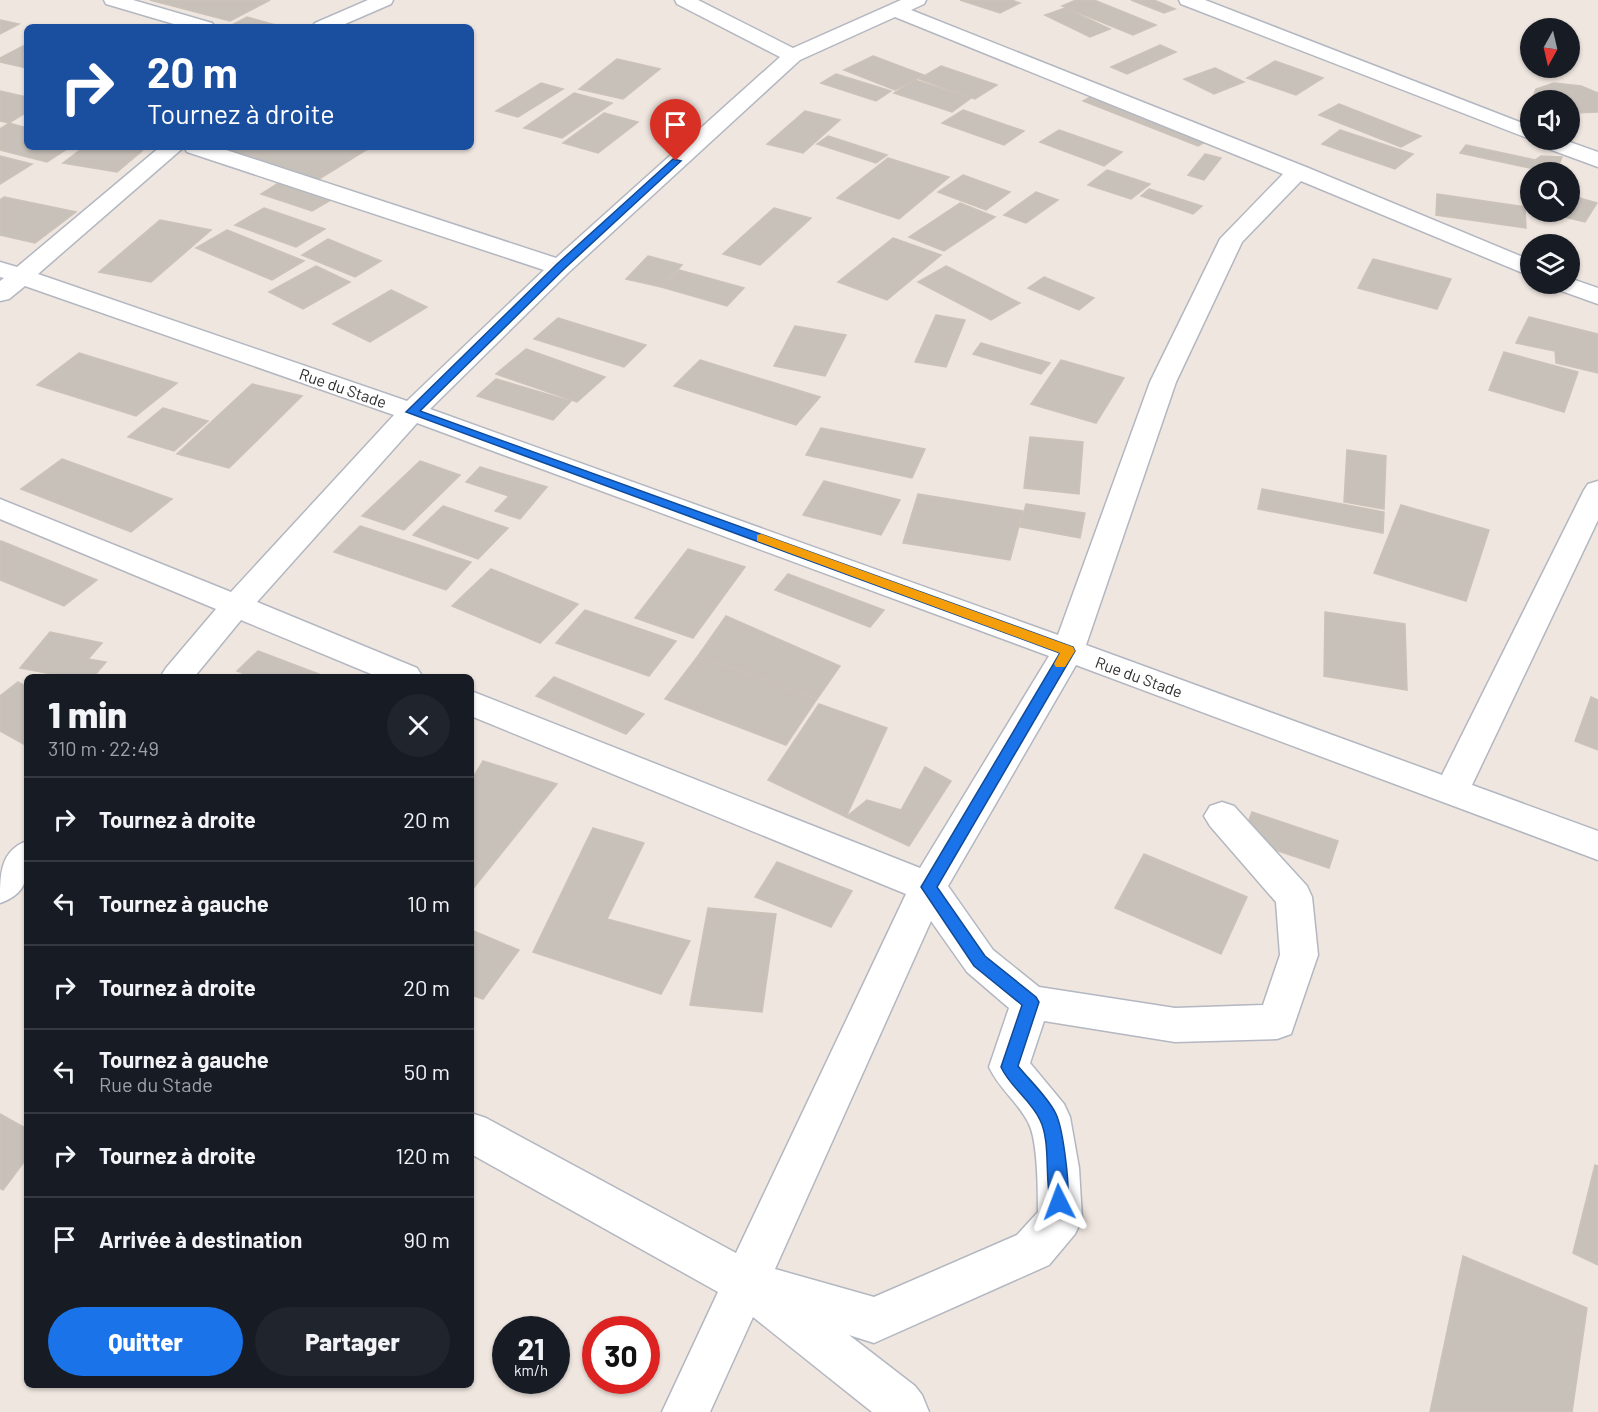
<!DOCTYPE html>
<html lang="fr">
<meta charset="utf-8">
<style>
:root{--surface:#171b24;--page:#20242c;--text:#f1f3f6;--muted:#9ea1a6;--line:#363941;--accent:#1a73e8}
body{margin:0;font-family:Barlow,sans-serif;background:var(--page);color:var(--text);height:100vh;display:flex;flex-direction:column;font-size:22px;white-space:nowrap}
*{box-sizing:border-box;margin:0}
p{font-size:20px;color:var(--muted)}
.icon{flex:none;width:33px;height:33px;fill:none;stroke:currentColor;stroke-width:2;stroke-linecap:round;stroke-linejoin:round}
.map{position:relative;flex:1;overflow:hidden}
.sheet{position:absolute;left:24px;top:674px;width:450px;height:714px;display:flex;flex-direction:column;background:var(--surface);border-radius:9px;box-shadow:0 2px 4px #0004}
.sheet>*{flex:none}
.banner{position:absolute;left:24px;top:24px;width:450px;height:126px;border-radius:9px;box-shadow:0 2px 4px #0004;background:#1a4fa0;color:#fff;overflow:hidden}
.needle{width:39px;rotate:188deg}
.buttons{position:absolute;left:1520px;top:18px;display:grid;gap:12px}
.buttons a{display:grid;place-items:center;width:60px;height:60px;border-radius:50%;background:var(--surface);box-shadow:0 2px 4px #0004;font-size:30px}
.speed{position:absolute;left:492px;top:1316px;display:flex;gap:12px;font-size:30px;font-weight:700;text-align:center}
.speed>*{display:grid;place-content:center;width:78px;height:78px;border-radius:50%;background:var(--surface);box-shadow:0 2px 4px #0004;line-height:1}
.speed small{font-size:15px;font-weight:400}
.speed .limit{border:9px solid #d22;background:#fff;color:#111}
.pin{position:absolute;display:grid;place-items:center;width:51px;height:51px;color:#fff;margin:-62px -26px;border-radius:50% 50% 50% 0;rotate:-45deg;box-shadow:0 0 6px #0007}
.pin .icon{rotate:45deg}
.me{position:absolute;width:66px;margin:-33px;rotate:357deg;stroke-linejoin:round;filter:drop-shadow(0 0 4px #0008)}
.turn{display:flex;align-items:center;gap:21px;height:126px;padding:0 24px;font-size:27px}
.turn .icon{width:78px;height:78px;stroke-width:2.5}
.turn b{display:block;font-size:42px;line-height:51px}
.round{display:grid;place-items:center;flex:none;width:63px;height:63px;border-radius:32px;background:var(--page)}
.head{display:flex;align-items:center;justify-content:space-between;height:102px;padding:0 24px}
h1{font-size:36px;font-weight:800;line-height:45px}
.primary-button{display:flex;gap:12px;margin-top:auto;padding:12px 24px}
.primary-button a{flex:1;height:69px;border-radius:36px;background:var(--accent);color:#fff;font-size:24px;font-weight:800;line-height:69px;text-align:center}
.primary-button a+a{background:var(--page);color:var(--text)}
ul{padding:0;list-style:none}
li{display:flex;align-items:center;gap:18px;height:84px;padding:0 24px;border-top:2px solid var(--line)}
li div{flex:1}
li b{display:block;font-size:22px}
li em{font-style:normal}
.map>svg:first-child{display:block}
.building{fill:#c8c1ba;stroke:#cbc2b8;stroke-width:1.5}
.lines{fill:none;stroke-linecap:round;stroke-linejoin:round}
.street-casing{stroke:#b3b7c1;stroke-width:3}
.street{fill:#fff;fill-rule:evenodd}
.route{fill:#1a73e8;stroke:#114b97;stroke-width:1.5}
.slow{fill:#f59e0b}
.labels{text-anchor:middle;stroke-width:5;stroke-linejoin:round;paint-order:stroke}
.street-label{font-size:16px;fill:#2d2d2d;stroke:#fff}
</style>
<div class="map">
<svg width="1598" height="1412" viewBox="0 0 1598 1412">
<rect width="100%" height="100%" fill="#efe6df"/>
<!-- building -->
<g class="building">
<polygon points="150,0 270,0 230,21"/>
<polygon points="960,0 1011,0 1020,3 1000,13"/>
<polygon points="1076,0 1094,0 1156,25 1133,35 1062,6"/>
<polygon points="1131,0 1154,0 1175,9 1164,13"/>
<polygon points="1065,8 1110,29 1090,37 1045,15"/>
<polygon points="247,17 283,27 241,27 232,25"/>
<polygon points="0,20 19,24 0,34"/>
<polygon points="1160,45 1176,52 1127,74 1111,67"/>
<polygon points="23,46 27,47 27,68 0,62 0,58"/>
<polygon points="873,56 924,75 895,90 844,70"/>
<polygon points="617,59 660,69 623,99 579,89"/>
<polygon points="1275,61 1323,78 1296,95 1247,78"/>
<polygon points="941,66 997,85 975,99 919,79"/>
<polygon points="1215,68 1244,82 1214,94 1184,79"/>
<polygon points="836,74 891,91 876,101 821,83"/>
<polygon points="915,80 971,98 952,112 894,93"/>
<polygon points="541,83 563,89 518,117 496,111"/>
<polygon points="1554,83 1581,86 1598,93 1598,112 1573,113 1569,113 1569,100 1538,100 1534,94 1536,89"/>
<polygon points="0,91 27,97 27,112 9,123 0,121"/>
<polygon points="574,93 612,103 562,138 524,128"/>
<polygon points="1094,95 1209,140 1198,146 1083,101"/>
<polygon points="1339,104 1421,136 1401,147 1319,115"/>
<polygon points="963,110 1024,131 1004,145 942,123"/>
<polygon points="805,111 840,120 803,153 767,144"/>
<polygon points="604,113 638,122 598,153 563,143"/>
<polygon points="9,123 27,128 27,147 70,147 47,162 0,150 0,129"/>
<polygon points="1059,130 1122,152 1104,166 1040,142"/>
<polygon points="1340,130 1413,154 1395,169 1322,144"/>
<polygon points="828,136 887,155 876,163 817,144"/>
<polygon points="1466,145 1535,160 1541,156 1562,157 1556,172 1548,172 1460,153"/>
<polygon points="84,147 117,147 142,151 117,172 63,163"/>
<polygon points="233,147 371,147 316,181 227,150"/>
<polygon points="1205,154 1221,158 1204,180 1188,175"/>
<polygon points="0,156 32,164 0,184"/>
<polygon points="888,158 949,177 899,219 837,198"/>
<polygon points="1107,170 1150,184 1131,199 1088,185"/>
<polygon points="963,175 1010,192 986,210 938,192"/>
<polygon points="280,182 331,200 312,211 261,194"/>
<polygon points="1149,189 1202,206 1193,214 1141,196"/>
<polygon points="1036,192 1058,200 1026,223 1004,215"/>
<polygon points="1437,194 1525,207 1526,228 1436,215"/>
<polygon points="1569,195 1597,203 1585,222 1544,212 1569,212"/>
<polygon points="4,197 76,212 35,243 0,235 0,200"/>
<polygon points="960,203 995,217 944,251 909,237"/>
<polygon points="264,208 325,229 296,247 235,225"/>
<polygon points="774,208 811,218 760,265 723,254"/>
<polygon points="160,220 211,230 151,282 99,272"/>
<polygon points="227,230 304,261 272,280 196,248"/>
<polygon points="893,238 941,255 887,300 838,282"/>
<polygon points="328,239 381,261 355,277 302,255"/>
<polygon points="648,256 682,265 661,287 626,279"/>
<polygon points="1373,259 1451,279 1437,309 1358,288"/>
<polygon points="316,266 350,282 303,309 269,292"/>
<polygon points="946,266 1020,303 991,320 918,282"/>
<polygon points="679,270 744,288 727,306 661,287"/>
<polygon points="1044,277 1094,298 1079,310 1028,288"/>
<polygon points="391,290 427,307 370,342 333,324"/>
<polygon points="936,315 965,320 946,367 915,362"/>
<polygon points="1529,317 1598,334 1598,373 1556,363 1555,351 1516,343"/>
<polygon points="558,318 646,345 624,367 534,339"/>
<polygon points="795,326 846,335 825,376 774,366"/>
<polygon points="981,343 1050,363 1041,374 973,354"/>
<polygon points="526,349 605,377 577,402 496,374"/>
<polygon points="1504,352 1578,372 1564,412 1489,390"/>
<polygon points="79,353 177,383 136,416 37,385"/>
<polygon points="700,360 820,397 796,425 674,386"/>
<polygon points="1061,360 1124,378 1096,423 1031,404"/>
<polygon points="496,379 571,401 553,420 477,396"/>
<polygon points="252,384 302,396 229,468 177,454"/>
<polygon points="163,408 208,421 174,451 128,437"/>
<polygon points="821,428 925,449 912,478 806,455"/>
<polygon points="1030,437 1083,442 1079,494 1024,488"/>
<polygon points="1347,450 1386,456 1384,509 1344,502"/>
<polygon points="62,459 172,499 131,532 21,489"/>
<polygon points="420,461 460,475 404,530 362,516"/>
<polygon points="480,467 547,487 520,519 495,511 509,496 466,482"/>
<polygon points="824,481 900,500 881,535 803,515"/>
<polygon points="1262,489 1384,512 1383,533 1258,509"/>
<polygon points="918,494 1023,511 1010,560 903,543"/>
<polygon points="1026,504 1085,513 1080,538 1020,527"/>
<polygon points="1401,505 1489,530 1466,601 1374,573"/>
<polygon points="443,506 508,528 478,559 413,535"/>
<polygon points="360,526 471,562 446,590 334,552"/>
<polygon points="0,542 1,541 97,580 64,606 0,580"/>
<polygon points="688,549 745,567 693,638 635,618"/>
<polygon points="491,569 578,604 540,643 452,606"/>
<polygon points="788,574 884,610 870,627 775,590"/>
<polygon points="585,610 676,641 649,676 556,643"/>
<polygon points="1325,612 1405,624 1407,690 1324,676"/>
<polygon points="726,616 840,666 817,699 698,656"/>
<polygon points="50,632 102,643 88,659 106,662 94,676 63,676 20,668"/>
<polygon points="258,651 324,676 250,676 237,671"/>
<polygon points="698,656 817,699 786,745 665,699"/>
<polygon points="554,677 644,714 626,734 536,696"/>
<polygon points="18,682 27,687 27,746 0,731 0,696"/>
<polygon points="1591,697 1598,700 1598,750 1575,741"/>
<polygon points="819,704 887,728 846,817 768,780"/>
<polygon points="483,761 557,784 471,891 471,781"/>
<polygon points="925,767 951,781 909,846 846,817 867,800 901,810"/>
<polygon points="1252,812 1338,841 1329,868 1242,839"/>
<polygon points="593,828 644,843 607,919 690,941 661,994 533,952"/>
<polygon points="1144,854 1247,897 1221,954 1115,908"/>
<polygon points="777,862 852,891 831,927 755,897"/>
<polygon points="708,908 776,914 762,1012 690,1005"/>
<polygon points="471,930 519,950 483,999 471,995"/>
<polygon points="0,1114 27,1129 27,1158 3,1190 0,1188"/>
<polygon points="1595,1165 1598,1166 1598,1265 1573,1253"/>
<polygon points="1463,1256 1587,1308 1572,1412 1430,1412"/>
</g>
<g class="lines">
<!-- street casing -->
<g class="street-casing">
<g id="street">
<polygon points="104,0 133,0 212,23 215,27 184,27 106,4"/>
<polygon points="368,0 393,0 391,4 338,27 312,27 315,23"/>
<path d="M 675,0 L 698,0 L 793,48 L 901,0 L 926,0 L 924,4 L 911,10 L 1306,167 L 1530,260 L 1530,276 L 1301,181 L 1242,242 L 1176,382 L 1086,645 L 1442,775 L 1584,490 L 1588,484 L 1598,481 L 1598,520 L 1472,785 L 1598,831 L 1598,860 L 1076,665 L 948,886 L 993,950 L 1039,987 L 1175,1008 L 1263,1005 L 1280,955 L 1276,902 L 1210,826 L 1204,816 L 1210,806 L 1222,802 L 1234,806 L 1307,886 L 1312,897 L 1318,955 L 1291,1034 L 1277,1039 L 1175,1042 L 1044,1021 L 1030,1063 L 1064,1104 L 1070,1117 L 1079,1168 L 1082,1219 L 1075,1234 L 1049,1265 L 874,1343 L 849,1335 L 915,1386 L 922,1395 L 929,1412 L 872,1412 L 753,1317 L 710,1412 L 662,1412 L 718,1292 L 471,1154 L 471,1113 L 486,1118 L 736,1253 L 906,894 L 471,716 L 471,691 L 920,868 L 1049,656 L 417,423 L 257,602 L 417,668 L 422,676 L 376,676 L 241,620 L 195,676 L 161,676 L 166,668 L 216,609 L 0,519 L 0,499 L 231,592 L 394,415 L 25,286 L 9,299 L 0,301 L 0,281 L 4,278 L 0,277 L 0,262 L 17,267 L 160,147 L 184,147 L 38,274 L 407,401 L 544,270 L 187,152 L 184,147 L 217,147 L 556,258 L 780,57 L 677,4 ZM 895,17 L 1283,174 L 1220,239 L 1150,382 L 1058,635 L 430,409 L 569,272 L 800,60 ZM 931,921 L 967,972 L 1009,1008 L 989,1067 C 999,1089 1020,1104 1029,1124 C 1038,1142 1038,1191 1038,1212 L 1017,1235 L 874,1297 L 775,1269 Z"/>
<polygon points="1179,0 1205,0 1530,126 1530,139 1181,4"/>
<polygon points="1535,140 1564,140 1598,152 1598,167 1538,145"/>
<polygon points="1569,278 1598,288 1598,304 1556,289 1553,284 1569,284"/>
<path d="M 27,841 C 27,869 33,892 0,903 C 0,874 0,851 27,841 Z"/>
</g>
</g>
<!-- street -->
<use href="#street" class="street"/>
</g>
<!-- route -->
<path class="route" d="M 673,159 L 681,161 L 564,269 L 420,411 L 1073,647 L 1075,651 L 937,887 L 985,956 L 1036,997 L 1039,1002 L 1018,1066 C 1030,1081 1048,1097 1056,1114 C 1063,1129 1072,1194 1066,1208 L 1059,1210 L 1053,1208 C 1043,1185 1052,1144 1040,1120 C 1031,1100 1010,1087 1001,1067 L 1022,1005 L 974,966 L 921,887 L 1060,653 L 406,412 L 557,264 Z"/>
<!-- slow -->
<polygon class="slow" points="761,534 1073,647 1075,651 1065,667 1056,667 1054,664 1060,653 757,541 757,535"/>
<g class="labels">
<!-- street labels -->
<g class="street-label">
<text transform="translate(343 388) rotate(19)" y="6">Rue du Stade</text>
<text transform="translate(1139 677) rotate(20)" y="6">Rue du Stade</text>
</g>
</g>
</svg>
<div class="buttons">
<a><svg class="needle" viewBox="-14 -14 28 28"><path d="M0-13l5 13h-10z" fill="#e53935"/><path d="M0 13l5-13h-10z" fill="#9ea1a6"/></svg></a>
<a><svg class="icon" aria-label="sound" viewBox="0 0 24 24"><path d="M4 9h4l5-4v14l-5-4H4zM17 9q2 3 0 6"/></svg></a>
<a><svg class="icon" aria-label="search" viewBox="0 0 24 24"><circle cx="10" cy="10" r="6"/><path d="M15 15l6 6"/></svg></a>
<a><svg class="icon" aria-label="layers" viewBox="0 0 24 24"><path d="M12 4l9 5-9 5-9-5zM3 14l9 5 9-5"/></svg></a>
</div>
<div class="speed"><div>21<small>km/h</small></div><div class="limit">30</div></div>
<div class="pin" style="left:676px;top:161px;background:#d93025"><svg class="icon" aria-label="arrive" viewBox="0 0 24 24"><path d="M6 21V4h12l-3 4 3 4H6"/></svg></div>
<svg class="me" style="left:1059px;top:1202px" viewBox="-20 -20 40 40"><path d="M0-17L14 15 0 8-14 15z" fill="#1a73e8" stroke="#fff" stroke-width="4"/></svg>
<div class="banner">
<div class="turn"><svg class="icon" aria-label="right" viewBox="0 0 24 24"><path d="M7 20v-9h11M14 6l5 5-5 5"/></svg><div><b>20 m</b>Tournez à droite</div></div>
</div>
<section class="sheet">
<div class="head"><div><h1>1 min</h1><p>310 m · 22:49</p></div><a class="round"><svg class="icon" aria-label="close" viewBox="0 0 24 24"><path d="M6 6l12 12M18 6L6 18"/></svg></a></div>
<ul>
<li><svg class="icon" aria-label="right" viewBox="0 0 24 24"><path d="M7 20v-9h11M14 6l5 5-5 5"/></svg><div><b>Tournez à droite</b></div><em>20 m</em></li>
<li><svg class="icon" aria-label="left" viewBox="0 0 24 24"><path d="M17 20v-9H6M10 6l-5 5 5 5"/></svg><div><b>Tournez à gauche</b></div><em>10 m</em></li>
<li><svg class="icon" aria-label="right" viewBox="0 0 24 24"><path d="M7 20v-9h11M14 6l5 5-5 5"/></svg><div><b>Tournez à droite</b></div><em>20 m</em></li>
<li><svg class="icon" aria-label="left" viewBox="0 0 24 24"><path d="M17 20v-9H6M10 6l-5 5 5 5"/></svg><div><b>Tournez à gauche</b><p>Rue du Stade</p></div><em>50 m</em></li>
<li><svg class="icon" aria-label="right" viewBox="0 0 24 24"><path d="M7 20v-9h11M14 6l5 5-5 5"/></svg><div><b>Tournez à droite</b></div><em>120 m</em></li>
<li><svg class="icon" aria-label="arrive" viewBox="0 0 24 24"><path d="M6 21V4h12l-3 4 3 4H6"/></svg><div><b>Arrivée à destination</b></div><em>90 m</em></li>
</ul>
<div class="primary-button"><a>Quitter</a><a>Partager</a></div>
</section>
</div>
